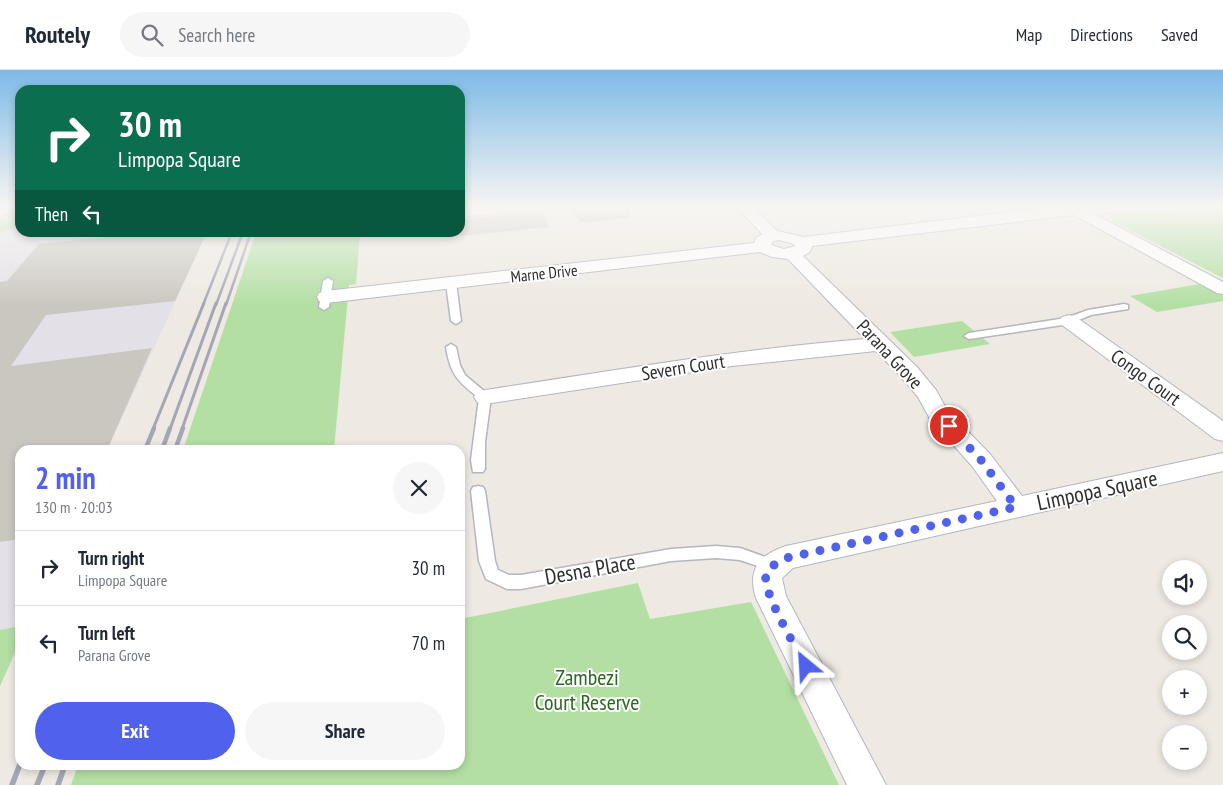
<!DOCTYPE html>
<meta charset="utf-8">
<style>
:root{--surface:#fff;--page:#f6f6f7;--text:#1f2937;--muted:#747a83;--line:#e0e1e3;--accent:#5062ed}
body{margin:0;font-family:"PT Sans Narrow",sans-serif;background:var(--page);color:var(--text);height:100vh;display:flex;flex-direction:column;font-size:19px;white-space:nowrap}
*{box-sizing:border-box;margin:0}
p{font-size:16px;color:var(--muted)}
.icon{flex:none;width:28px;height:28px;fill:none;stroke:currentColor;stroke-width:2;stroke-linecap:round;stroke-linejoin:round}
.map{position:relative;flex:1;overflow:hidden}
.panel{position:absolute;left:15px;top:375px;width:450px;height:325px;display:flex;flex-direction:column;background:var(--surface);border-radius:15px;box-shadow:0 2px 8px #0003}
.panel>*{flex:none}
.top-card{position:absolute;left:15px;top:15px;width:450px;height:152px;border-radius:15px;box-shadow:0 2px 8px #0003;background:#0b6e4f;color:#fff;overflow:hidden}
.buttons{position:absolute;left:1162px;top:490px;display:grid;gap:10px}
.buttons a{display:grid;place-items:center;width:45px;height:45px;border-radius:50%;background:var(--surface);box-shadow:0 2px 8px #0003;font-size:25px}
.pin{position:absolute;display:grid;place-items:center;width:42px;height:42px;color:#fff;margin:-21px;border:2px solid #fff;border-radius:50%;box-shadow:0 1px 5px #0007}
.me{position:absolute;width:55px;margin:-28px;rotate:333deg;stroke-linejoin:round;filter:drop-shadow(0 0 4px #0008)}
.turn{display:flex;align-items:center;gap:18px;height:105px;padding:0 20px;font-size:22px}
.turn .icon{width:65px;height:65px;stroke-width:2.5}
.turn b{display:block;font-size:35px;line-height:42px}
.then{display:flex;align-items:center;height:48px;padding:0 20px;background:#0003;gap:10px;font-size:19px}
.round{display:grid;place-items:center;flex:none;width:52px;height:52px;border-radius:26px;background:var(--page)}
.overview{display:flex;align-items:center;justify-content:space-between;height:85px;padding:0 20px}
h1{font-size:30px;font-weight:600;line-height:38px;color:var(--accent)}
.cta{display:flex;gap:10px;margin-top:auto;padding:10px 20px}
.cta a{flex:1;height:58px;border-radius:30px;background:var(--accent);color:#fff;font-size:20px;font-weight:600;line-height:58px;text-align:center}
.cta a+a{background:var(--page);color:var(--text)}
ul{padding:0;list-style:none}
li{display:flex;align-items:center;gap:15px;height:75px;padding:0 20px;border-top:1px solid var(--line)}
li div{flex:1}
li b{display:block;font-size:19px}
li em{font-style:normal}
header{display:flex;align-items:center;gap:30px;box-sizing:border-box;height:70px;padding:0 25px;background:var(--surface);border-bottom:1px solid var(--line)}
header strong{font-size:24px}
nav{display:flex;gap:28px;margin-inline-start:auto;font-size:18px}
.search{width:350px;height:45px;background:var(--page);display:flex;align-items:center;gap:12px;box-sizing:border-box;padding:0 18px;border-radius:28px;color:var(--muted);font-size:19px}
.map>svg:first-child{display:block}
.industrial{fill:#e3e1e7}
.green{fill:#b3dfa3}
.building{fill:#cac7c0}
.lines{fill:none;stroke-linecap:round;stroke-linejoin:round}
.service-casing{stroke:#b5b6c0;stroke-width:3}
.minor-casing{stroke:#b5b6c0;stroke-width:2}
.service{fill:#fff;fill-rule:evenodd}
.minor{fill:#fff;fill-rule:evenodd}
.rail-far3{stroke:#a4a6b6;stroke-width:2.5}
.rail-far2{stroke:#a4a6b6;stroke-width:3}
.rail-far1{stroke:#a4a6b6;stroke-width:4.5}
.rail{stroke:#a4a6b6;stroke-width:5.5}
.route{stroke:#5062ed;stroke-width:9;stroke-dasharray:0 16.2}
.labels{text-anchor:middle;stroke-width:4;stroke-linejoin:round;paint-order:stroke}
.far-street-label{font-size:16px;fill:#2e2e2e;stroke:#fff}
.street-label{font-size:19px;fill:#2e2e2e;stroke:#fff}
.near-street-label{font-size:22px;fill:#2e2e2e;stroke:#fff}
.near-park-label{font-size:22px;fill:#2b6721;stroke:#fff}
</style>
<header>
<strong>Routely</strong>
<div class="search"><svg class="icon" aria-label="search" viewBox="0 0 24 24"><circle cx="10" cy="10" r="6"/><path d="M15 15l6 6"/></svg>Search here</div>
<nav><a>Map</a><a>Directions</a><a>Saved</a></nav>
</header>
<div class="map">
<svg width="1223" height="715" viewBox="0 0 1223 715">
<rect width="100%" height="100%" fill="#eee9e2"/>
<!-- industrial -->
<polygon class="industrial" points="0,136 20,136 20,162 207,163 107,380 20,380 20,571 0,616"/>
<!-- green -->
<g class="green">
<polygon points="14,136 20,136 20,157 0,162 0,150"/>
<polygon points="1207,136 1223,139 1223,208 1112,151 1111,145"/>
<polygon points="256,163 360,163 356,214 349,215 334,380 183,380"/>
<polygon points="1223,210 1223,231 1157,242 1130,226"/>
<polygon points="962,251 990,274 914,287 890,262"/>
<polygon points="638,513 650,549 751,532 839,715 71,715 78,695 460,695 460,549"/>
<polygon points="20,556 20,571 0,616 0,560"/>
</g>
<!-- building -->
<g class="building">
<polygon points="584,136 629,136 630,148 579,153 571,137"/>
<polygon points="543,142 549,157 460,166 460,149"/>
<polygon points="156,162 207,162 175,231 46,245 11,296 152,278 107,380 20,380 20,469 0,472 0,212 7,211 39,174"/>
</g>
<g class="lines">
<!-- service casing -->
<g class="service-casing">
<g id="service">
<polygon points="328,208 333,211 329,237 324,240 319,237 323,211"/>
<polygon points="451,210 456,213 461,251 456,254 451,251 446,213"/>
<polygon points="1124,234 1128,235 1128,239 1091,245 1069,254 969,269 964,266 969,263 1066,248 1088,240"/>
<path d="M 451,274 L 456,277 L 460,295 L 465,305 L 491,327 L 485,372 L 485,399 L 483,402 L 473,402 L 471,390 L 479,328 C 458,312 450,304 446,277 Z"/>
<polygon points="478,416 483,417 485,421 495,491 498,500 509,505 521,505 671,479 716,476 740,478 777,491 780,495 777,499 772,501 740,490 716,488 671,491 521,519 507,519 486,509 479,491 471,421 473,417"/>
</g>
</g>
<!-- minor casing -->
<g class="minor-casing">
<g id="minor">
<polygon points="0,136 11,136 5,144 0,146"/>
<polygon points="481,136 542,136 540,139 535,140 460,147 460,137"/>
<path d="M 736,136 L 751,136 L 777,161 L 804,167 L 1043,138 L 1075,136 L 1145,136 L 1143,139 L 1138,140 L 1094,144 L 1223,212 L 1223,224 L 1217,223 L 1074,145 L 812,176 L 810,182 L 803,186 L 917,297 L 936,320 L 947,340 L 990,384 L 1022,426 L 1223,383 L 1223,401 L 793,498 L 782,508 L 786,526 L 886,715 L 847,715 L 756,528 C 747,499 759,485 786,476 L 997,431 L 972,396 L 930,349 L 918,327 L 901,307 L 876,281 L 732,296 L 485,334 L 477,332 L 474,327 L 477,322 L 485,320 C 611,301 738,279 865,269 L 788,189 L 772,187 L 760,182 L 326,233 L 319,231 L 317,227 L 319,223 L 326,221 L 754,173 L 756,168 L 762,164 ZM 779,170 L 791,173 L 796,176 L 784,179 L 771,175 L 773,171 Z"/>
<polygon points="1069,245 1076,247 1223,351 1223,371 1215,369 1062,255 1059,251 1062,247"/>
</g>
</g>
<!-- service -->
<use href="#service" class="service"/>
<!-- minor -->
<use href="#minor" class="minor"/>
<!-- rail-far3 -->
<g class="rail-far3">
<polyline points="203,235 232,162"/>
<polyline points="216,235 243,162"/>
<polyline points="226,235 251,162"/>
</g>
<!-- rail-far2 -->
<g class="rail-far2">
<polyline points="153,359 204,233"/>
<polyline points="170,359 216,233"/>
<polyline points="182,359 226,233"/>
</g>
<!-- rail-far1 -->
<g class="rail-far1">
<polyline points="145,380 154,358"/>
<polyline points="162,380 170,358"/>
<polyline points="175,380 183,358"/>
</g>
<!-- rail -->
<g class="rail">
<polyline points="12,715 20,694"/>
<polyline points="37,715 45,695"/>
<polyline points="58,715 65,695"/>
</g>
</g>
<!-- sky -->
<linearGradient id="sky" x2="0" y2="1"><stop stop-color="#7dbae7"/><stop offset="0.58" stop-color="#f7f5f2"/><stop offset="1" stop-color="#f7f5f2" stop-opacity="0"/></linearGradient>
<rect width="1223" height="236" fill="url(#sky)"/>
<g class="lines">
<!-- route -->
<path class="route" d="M 806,596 C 797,579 762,522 766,505 C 769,496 779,492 786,488 L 1016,437 L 981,390 L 949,356"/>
</g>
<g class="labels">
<!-- far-street labels -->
<g class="far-street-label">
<text transform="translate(544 203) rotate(-6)" y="6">Marne Drive</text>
</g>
<!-- street labels -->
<g class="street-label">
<text transform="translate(890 284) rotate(47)" y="7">Parana Grove</text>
<text transform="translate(683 297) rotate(-9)" y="7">Severn Court</text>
<text transform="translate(1146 307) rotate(36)" y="7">Congo Court</text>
</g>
<!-- near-street labels -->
<g class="near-street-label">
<text transform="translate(1097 420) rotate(-12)" y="8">Limpopa Square</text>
<text transform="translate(590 499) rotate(-10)" y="8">Desna Place</text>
</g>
<!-- near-park labels -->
<g class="near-park-label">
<text x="587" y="615">Zambezi<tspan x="587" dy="25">Court Reserve</tspan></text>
</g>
</g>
</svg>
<div class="buttons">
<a><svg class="icon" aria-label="sound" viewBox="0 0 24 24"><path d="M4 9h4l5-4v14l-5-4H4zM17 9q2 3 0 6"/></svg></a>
<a><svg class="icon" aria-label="search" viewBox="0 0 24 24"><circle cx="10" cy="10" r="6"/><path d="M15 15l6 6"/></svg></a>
<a>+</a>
<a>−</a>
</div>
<div class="pin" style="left:949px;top:356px;background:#d93025"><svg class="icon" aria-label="arrive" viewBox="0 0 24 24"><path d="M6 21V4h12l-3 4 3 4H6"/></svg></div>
<svg class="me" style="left:806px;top:596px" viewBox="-20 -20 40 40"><path d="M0-17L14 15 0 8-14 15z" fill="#5062ed" stroke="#fff" stroke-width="4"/></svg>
<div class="top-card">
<div class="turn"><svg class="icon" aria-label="right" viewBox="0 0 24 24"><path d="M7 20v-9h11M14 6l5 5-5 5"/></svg><div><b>30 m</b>Limpopa Square</div></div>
<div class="then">Then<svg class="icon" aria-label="left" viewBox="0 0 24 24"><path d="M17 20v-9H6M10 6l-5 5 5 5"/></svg></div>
</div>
<section class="panel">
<div class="overview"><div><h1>2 min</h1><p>130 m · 20:03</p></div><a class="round"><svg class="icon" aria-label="close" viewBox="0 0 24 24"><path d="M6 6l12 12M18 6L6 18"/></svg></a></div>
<ul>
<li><svg class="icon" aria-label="right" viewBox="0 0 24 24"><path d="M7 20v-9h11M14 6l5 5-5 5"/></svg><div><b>Turn right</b><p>Limpopa Square</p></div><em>30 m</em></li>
<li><svg class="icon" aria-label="left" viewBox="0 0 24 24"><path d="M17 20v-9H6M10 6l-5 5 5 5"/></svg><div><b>Turn left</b><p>Parana Grove</p></div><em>70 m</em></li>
</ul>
<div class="cta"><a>Exit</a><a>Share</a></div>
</section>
</div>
